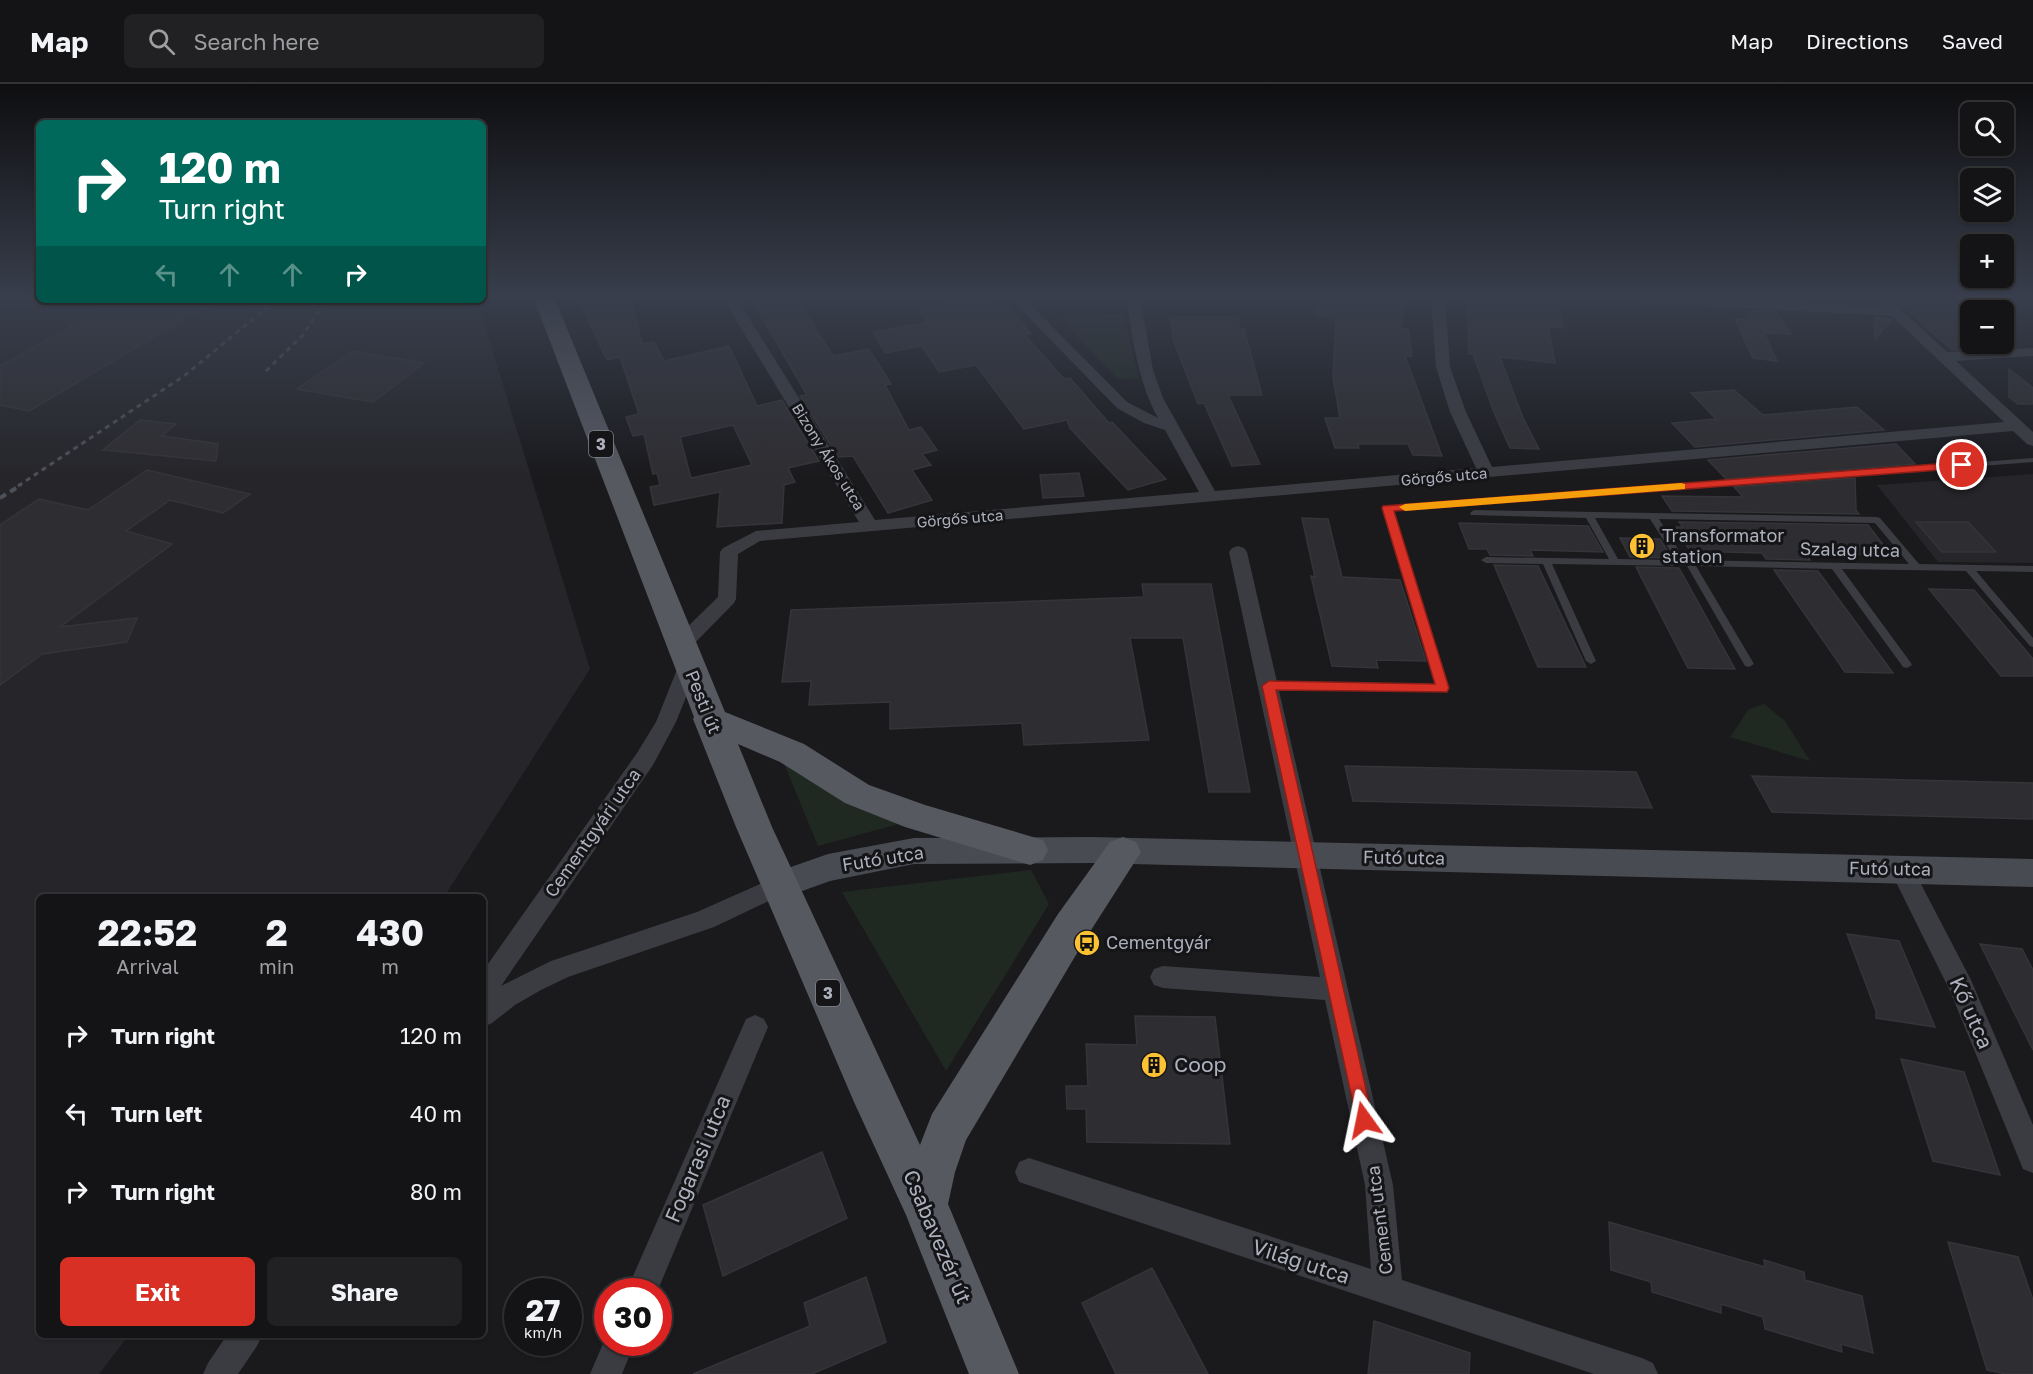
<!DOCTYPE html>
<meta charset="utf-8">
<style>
:root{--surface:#141416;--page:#212123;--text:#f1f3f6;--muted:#9d9ea1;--line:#333335;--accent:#d93025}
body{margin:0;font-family:"Golos Text",sans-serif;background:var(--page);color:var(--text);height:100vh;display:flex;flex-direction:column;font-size:22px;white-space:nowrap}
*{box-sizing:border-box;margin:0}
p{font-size:20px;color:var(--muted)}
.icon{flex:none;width:33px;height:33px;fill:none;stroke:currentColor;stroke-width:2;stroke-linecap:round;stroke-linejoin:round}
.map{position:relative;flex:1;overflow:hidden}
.panel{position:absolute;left:36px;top:810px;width:450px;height:444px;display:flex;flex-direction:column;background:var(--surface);border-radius:9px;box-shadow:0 2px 4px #0004,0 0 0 2px var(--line)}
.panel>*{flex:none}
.banner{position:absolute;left:36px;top:36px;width:450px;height:183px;border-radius:9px;box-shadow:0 2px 4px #0004,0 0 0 2px var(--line);background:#00695c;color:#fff;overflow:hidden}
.buttons{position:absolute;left:1960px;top:18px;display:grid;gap:12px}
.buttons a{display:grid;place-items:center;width:54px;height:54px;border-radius:9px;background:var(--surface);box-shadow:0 2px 4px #0004,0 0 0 2px var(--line);font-size:30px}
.speed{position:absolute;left:504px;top:1194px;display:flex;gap:12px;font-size:30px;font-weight:700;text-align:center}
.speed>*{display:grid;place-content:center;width:78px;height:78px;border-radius:50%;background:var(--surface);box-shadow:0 2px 4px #0004,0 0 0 2px var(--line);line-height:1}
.speed small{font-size:15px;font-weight:400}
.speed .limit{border:9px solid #d22;background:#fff;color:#111}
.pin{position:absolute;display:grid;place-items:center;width:51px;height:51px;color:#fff;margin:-26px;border:3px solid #fff;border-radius:50%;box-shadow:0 2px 6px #0007}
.me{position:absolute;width:66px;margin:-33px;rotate:348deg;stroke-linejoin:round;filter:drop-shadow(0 0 4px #0008)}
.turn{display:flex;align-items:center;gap:21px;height:126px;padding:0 24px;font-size:27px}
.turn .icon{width:78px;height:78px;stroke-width:2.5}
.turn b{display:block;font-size:42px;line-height:51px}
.lanes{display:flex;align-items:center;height:57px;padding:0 24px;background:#0003;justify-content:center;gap:30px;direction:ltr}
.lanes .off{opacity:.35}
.eta{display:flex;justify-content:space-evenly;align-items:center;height:102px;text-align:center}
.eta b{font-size:36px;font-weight:700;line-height:42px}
.cta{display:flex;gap:12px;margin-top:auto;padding:12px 24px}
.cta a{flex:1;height:69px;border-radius:9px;background:var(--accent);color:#fff;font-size:24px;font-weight:700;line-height:69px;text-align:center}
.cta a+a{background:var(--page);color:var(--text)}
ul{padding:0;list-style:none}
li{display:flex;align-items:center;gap:18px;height:78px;padding:0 24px}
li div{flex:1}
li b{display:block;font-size:22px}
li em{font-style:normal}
header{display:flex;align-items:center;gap:36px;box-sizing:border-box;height:84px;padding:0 30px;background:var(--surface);border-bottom:2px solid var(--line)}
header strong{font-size:28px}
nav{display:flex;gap:33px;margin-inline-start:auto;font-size:21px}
.search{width:420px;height:54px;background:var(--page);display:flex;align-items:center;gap:15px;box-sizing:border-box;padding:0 21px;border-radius:9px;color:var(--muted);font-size:22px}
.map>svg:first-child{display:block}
.built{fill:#26262a}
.green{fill:#202921}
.building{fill:#2e2d31;stroke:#353439;stroke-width:1.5;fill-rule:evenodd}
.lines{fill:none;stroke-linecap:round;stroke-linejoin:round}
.lane{fill:#3b3c42;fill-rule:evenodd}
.street{fill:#3b3c42;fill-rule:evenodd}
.secondary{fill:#494b52;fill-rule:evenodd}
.primary{fill:#575961;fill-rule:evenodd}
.rail-far1{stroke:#4e5057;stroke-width:3;stroke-dasharray:5 4.5;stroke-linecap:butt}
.rail{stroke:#4e5057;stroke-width:4;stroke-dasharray:7 5;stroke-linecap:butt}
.route{fill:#d93025;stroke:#8d1f18;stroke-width:1.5}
.slow{fill:#f59e0b}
.labels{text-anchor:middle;stroke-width:6;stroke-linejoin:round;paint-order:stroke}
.far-street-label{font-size:15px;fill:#acb1bd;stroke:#151518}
.shield{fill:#151518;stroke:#7f828c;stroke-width:1.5}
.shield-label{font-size:16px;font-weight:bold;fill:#acb1bd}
.poi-label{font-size:18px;fill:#acb1bd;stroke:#151518;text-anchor:start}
.street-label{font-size:18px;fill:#acb1bd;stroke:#151518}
.near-street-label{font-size:21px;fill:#acb1bd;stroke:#151518}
.near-poi-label{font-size:21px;fill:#acb1bd;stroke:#151518;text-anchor:start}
</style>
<header>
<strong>Map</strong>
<div class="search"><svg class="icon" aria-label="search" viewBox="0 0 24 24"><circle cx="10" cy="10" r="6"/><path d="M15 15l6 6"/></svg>Search here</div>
<nav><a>Map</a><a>Directions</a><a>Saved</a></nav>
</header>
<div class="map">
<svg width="2033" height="1290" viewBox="0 0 2033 1290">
<rect width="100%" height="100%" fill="#1a1a1d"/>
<!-- built -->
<g class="built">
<polygon points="0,213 39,213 39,216 477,216 590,585 444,813 39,813 39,1251 129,1251 99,1290 0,1290"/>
<polygon points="2033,390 2033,479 1938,478 1877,401"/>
</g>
<!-- green -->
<g class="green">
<polygon points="1123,230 1139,294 1118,295 1057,232"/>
<polygon points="1764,620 1785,637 1810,677 1730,653 1749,625"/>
<polygon points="781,672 902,739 818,762"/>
<polygon points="1031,786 1049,820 946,987 842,808"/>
</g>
<!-- building -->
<g class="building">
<path d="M 577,213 L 630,213 L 642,260 L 654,258 L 664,277 L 729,262 L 757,322 L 782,316 L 819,377 L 788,384 L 795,398 L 784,401 L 782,439 L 717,443 L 720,408 L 654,421 L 650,403 L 660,401 L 657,389 L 653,390 L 644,350 L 633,352 L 626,333 L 639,330 L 620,273 L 607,276 ZM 733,341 L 752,381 L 691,394 L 680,353 Z"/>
<polygon points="771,213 795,213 833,272 869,265 891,300 885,301 909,346 921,343 937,366 922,370 931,381 912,386 932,416 888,429 853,372 838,373 800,312 807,311 752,216"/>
<polygon points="945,213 989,213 995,221 1005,219 1031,250 1025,251 1064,295 1070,294 1109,339 1112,338 1166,395 1128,406 1070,344 1067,336 1024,345 976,281 939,288 922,262 885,269 873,248 928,238 918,224 949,219"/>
<polygon points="1321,213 1406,213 1400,245 1408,245 1412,272 1405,272 1442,372 1413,371 1408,360 1358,360 1359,364 1335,364 1325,334 1340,334 1333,293 1336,235 1314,231"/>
<polygon points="1467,213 1502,214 1559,220 1563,244 1548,242 1555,279 1500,273 1523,334 1539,365 1510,364 1493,326 1473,270 1469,270"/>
<polygon points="1891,213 1960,213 1973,226 1971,226 1971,265 1952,266"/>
<polygon points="118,216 216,216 29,327 0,321 0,282"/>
<polygon points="1749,227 1775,228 1791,250 1764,249 1777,277 1753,274 1735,235 1748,236"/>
<polygon points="1170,233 1238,233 1239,245 1244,245 1262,311 1228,311 1260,380 1232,382 1204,319 1198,320 1174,258"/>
<polygon points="1875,233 1892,235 1875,255"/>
<polygon points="353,267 424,279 373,318 297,305"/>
<polygon points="2009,285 2033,304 2033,320 2018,320 2009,313"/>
<polygon points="1734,306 1763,331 1857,323 1884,346 1695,363 1672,339 1716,335 1691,309"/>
<polygon points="140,336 176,340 162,352 218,360 216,377 103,366"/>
<polygon points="1896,360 1915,380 1726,395 1708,376"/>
<polygon points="147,386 250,410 223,429 170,416 126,447 172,460 60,543 137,534 127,558 42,570 0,601 0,441 39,415 88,426"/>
<polygon points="1079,389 1084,412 1043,414 1040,391"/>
<polygon points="1855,394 1856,426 1859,430 1672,427 1662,412 1743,413 1734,403"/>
<polygon points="1302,434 1328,435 1342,493 1400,496 1426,577 1376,576 1378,584 1332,582 1311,492 1315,493"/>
<polygon points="1679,438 1868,441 1891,471 1805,469 1810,476 1766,475 1762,469 1690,467 1676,443 1683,443"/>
<polygon points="1916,438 1968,438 1996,468 1942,468"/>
<polygon points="1459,439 1588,442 1603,468 1530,466 1533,472 1490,471 1487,465 1469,465"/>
<polygon points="1620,454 1660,455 1672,474 1630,473"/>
<polygon points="1494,481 1538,482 1586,583 1538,583"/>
<polygon points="1636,483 1679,484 1735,585 1688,584"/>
<polygon points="1774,486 1818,487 1893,589 1845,588"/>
<polygon points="1142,500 1211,500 1250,708 1209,708 1183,554 1130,554 1149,656 1024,661 1022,639 890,645 890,618 809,621 811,597 782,598 791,526 1144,513"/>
<polygon points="1929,505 1974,506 2033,575 2033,592 2001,592"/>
<polygon points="1345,682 1636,688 1652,724 1353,717"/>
<polygon points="1752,692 2033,699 2033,735 1772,728"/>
<polygon points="1847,850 1899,857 1935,943 1876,934 1876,927"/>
<polygon points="1980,860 2022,865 2033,886 2033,966"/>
<polygon points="1135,932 1215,933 1230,1060 1087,1058 1086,1025 1067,1025 1066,1002 1088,1002 1086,960 1137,961"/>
<polygon points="1901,975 1964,988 2000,1091 1933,1077"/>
<polygon points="822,1068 847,1134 723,1192 703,1121"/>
<polygon points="1609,1138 1765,1183 1764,1176 1804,1188 1805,1196 1862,1212 1873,1269 1841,1260 1842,1268 1765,1245 1763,1233 1721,1220 1721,1229 1652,1208 1651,1198 1611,1186"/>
<polygon points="1948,1158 2018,1173 2033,1216 2033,1290 2006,1290 1987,1286"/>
<polygon points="1152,1184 1168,1214 1208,1290 1116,1290 1082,1219"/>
<polygon points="866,1193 886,1258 812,1290 693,1290 810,1242 804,1219"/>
<polygon points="1374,1237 1470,1269 1469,1290 1368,1290"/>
</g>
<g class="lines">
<!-- lane -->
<g class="lane">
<polygon points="2033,374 2033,378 1392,427 1448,604 1447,607 1269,606 1264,602 1269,598 1437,600 1383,425 1384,423"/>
<path d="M 1474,426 L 1877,433 L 1880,434 L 1919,480 L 2033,482 L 2033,488 L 1976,487 L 2033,554 L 2033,563 L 2030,562 L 1966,487 L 1842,485 L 1911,579 L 1912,581 L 1907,584 L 1903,583 L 1832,485 L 1696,482 L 1754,580 L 1749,583 L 1745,582 L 1687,482 L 1552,480 L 1596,577 L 1591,580 L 1586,577 L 1543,480 L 1486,479 L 1481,476 L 1486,473 L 1609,475 L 1586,434 L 1471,431 L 1470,429 ZM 1595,434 L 1650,435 L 1676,476 L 1618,475 ZM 1659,435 L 1875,439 L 1909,480 L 1685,476 Z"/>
</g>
<!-- street -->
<g class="street">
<path d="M 722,213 L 736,213 L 875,436 L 1199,408 L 1165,346 L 1144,339 L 1117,324 L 1009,213 L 1023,213 L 1127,318 L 1158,334 C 1137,296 1133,255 1126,213 L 1140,213 L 1153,286 L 1163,314 L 1215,407 L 1476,384 L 1450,328 L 1436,283 L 1431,213 L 1445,213 L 1450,283 L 1466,328 L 1492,383 L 2004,338 L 1892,232 L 1614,217 L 1607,213 L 1687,213 L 1883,223 L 1878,218 L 1885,214 L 1890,215 L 1947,268 L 2033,264 L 2033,272 L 1956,277 L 2033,348 L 2033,362 L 2027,360 L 2013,347 L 760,457 L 738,470 L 736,515 L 734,519 L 688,566 L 681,568 L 674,566 L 671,561 L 674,556 L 718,513 L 720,468 L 723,464 L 756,447 L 859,438 Z"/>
<polygon points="1238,462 1244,464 1247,468 1393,1101 1402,1196 1642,1274 1653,1279 1658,1290 1594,1290 1019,1098 1015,1088 1019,1078 1029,1074 1371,1185 1365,1101 1325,916 1163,904 1154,901 1150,893 1154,885 1163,882 1320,893 1229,468 1232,464"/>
<polygon points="688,576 695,578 698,583 676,638 653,681 501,902 551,877 697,828 780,791 788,794 792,801 788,808 714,843 568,893 541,906 515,921 492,939 483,943 483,887 637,669 656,638 678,583 681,578"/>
<polygon points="1902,776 1910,779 1971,896 2033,1041 2033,1089 2023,1085 1950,907 1890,786 1894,779"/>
<polygon points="755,931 764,935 768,943 657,1208 626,1208 746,935"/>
<polygon points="608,1248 608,1258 635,1258 622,1290 590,1290"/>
<polygon points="227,1251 262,1251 257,1262 238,1290 203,1290 208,1279"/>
</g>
<!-- secondary -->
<polygon class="secondary" points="1091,753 2033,775 2033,803 1091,779 914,780 830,797 780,815 768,811 763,801 768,791 828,770 914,754"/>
<!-- primary -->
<polygon class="primary" points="533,213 554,213 725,628 804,660 869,701 925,721 1043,756 1048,766 1043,776 1030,781 905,743 845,719 780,678 738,660 772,743 920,1061 932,1030 1058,830 1110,758 1123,753 1136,758 1141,768 1086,854 966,1056 955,1088 948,1120 1019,1290 969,1290 906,1131 854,1018 736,743 693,635 694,633"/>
<!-- rail-far1 -->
<g class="rail-far1">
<polyline points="266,287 302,252 327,216"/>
<polyline points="18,402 184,292 276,216"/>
</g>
<!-- rail -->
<polyline class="rail" points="0,414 21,401"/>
</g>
<!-- sky -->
<linearGradient id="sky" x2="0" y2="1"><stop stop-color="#0e0e10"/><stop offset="0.54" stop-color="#383e4c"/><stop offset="1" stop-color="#383e4c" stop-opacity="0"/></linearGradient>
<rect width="2033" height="393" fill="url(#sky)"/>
<!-- route -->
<polygon class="route" points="1962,378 1966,379 1966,384 1394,427 1449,604 1447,608 1276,606 1373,1036 1371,1042 1364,1044 1358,1042 1262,602 1269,597 1435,600 1382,424 1383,422"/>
<!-- slow -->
<polygon class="slow" points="1681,399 1685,400 1685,405 1405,427 1399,423 1405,420"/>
<!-- icons -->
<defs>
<g id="building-disc" transform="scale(1.35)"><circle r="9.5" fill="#fcc234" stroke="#151518"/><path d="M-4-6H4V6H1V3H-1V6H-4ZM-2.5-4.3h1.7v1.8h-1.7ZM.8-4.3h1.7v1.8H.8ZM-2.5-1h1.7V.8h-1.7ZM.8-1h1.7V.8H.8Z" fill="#111"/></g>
<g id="bus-disc" transform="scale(1.35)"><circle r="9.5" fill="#fcc234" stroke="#151518"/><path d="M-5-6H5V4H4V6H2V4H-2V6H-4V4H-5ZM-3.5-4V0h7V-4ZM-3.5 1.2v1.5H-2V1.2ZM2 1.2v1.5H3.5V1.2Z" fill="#111"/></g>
</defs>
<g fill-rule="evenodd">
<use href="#building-disc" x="1642" y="462"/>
<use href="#bus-disc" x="1087" y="859"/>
<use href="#building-disc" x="1154" y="981"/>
</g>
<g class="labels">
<!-- far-street labels -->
<g class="far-street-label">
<text transform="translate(828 373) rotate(58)" y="5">Bizony Ákos utca</text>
<text transform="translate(1444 393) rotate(-5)" y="5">Görgős utca</text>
<text transform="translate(960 435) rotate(-5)" y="5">Görgős utca</text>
</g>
<!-- shield labels -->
<g class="shield">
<rect x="589" y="347" width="24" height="26" rx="4.5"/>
<rect x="816" y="896" width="24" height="26" rx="4.5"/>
</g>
<g class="shield-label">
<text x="601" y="366">3</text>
<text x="828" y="915">3</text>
</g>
<!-- poi labels -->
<g class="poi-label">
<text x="1662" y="458">Transformator<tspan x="1662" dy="21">station</tspan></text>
<text x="1106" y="865">Cementgyár</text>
</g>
<!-- street labels -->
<g class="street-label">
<text transform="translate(1850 466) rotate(1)" y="6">Szalag utca</text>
<text transform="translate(703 618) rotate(68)" y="6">Pesti út</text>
<text transform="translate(593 749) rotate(-55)" y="6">Cementgyári utca</text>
<text transform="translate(1404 774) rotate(1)" y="6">Futó utca</text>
<text transform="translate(883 775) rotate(-9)" y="6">Futó utca</text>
<text transform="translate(1890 785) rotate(1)" y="6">Futó utca</text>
<text transform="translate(1380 1136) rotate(-97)" y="6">Cement utca</text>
</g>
<!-- near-street labels -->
<g class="near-street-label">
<text transform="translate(1971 929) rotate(66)" y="7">Kő utca</text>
<text transform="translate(698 1075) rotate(-67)" y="7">Fogarasi utca</text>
<text transform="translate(937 1153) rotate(67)" y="7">Csabavezér út</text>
<text transform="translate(1301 1178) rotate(18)" y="7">Világ utca</text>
</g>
<!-- near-poi labels -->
<g class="near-poi-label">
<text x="1174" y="988">Coop</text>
</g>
</g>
</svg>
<div class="buttons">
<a><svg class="icon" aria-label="search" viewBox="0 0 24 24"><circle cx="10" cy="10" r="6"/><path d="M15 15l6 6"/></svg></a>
<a><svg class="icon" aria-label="layers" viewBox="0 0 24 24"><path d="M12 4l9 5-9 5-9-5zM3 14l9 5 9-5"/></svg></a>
<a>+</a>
<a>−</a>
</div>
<div class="speed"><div>27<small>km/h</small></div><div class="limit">30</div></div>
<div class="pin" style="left:1962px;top:381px;background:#d93025"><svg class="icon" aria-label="arrive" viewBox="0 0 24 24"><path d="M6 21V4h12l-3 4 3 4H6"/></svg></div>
<svg class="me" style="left:1364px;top:1036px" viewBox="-20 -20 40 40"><path d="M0-17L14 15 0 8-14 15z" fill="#d93025" stroke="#fff" stroke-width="4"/></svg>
<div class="banner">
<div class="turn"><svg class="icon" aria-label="right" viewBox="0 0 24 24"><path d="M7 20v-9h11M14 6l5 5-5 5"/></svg><div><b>120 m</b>Turn right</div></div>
<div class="lanes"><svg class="icon off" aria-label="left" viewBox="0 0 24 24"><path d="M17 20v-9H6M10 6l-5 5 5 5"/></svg><svg class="icon off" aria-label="ahead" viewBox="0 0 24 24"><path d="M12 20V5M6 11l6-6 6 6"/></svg><svg class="icon off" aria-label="ahead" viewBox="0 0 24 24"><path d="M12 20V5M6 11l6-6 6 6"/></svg><svg class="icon" aria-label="right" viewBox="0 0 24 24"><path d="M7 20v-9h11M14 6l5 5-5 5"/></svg></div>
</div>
<section class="panel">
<div class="eta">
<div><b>22:52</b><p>Arrival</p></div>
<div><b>2</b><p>min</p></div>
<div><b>430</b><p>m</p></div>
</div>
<ul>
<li><svg class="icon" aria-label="right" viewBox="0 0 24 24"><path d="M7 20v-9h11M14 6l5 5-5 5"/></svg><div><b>Turn right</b></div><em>120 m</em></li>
<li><svg class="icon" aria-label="left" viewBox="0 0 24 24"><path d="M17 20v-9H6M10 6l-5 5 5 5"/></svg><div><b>Turn left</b></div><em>40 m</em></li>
<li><svg class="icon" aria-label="right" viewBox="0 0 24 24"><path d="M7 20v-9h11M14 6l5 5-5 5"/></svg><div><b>Turn right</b></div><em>80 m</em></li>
</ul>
<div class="cta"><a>Exit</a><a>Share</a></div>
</section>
</div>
